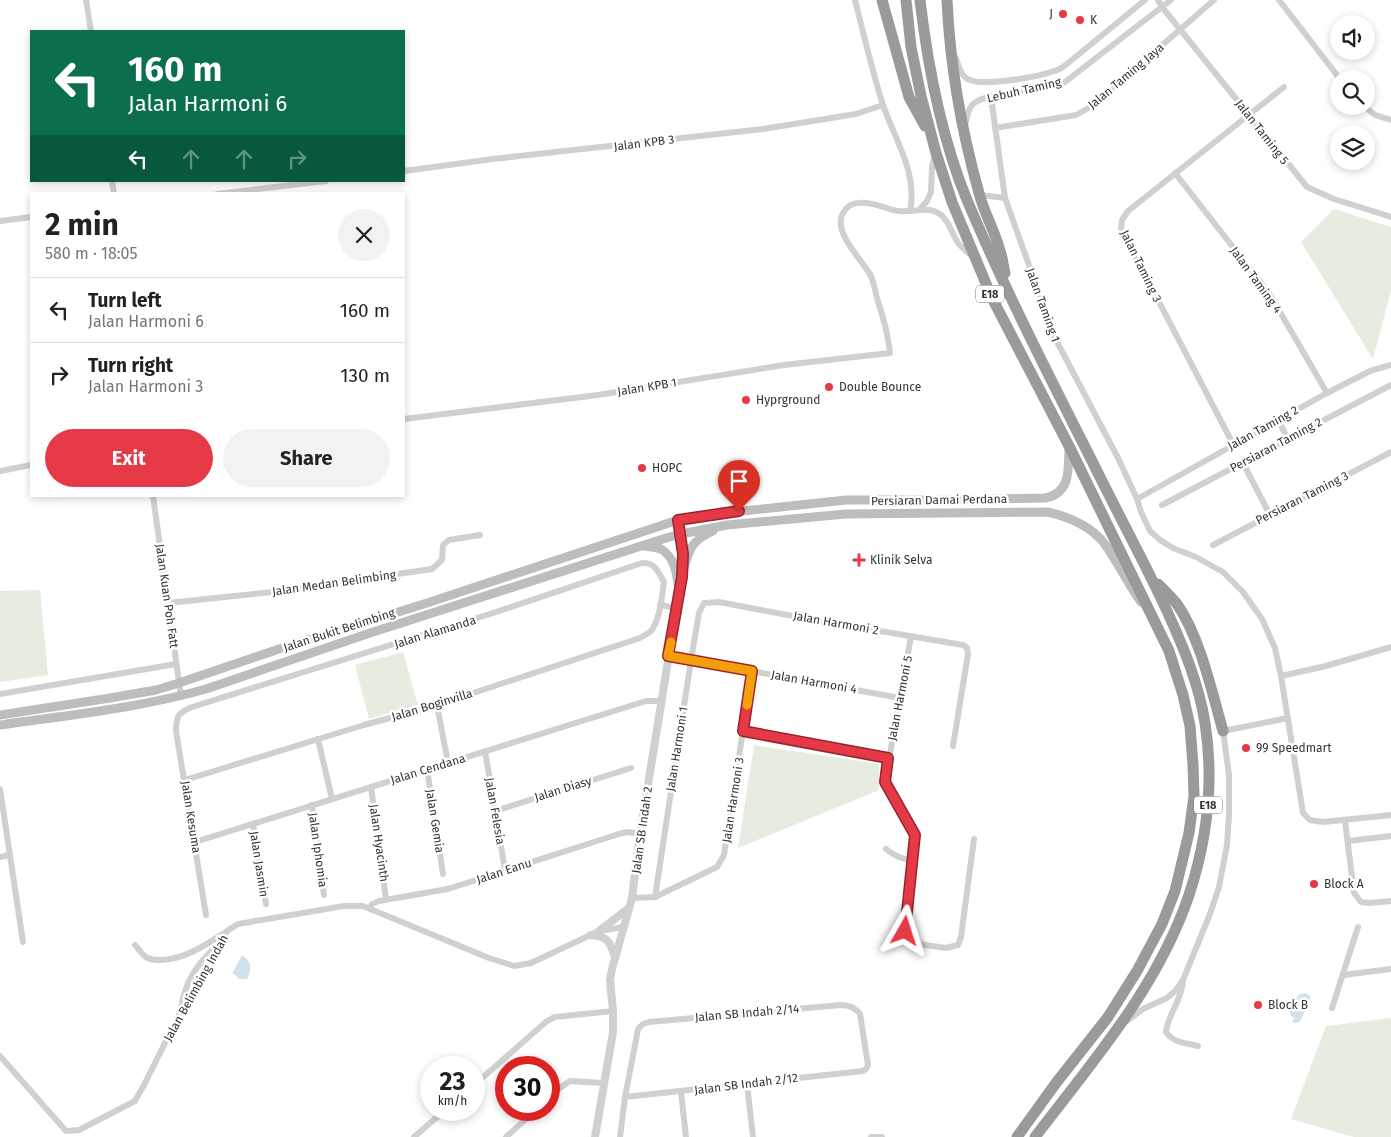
<!DOCTYPE html>
<meta charset="utf-8">
<style>
:root{--surface:#fff;--page:#f2f2f2;--text:#222;--muted:#767676;--line:#e0e0e0;--accent:#e63946}
body{margin:0;font-family:"Fira Sans",sans-serif;background:var(--page);color:var(--text);height:100vh;display:flex;flex-direction:column;font-size:19px;white-space:nowrap}
*{box-sizing:border-box;margin:0}
p{font-size:16px;color:var(--muted)}
.icon{flex:none;width:28px;height:28px;fill:none;stroke:currentColor;stroke-width:2;stroke-linecap:round;stroke-linejoin:round}
.map{position:relative;flex:1;overflow:hidden}
.drawer{position:absolute;left:30px;top:192px;width:375px;height:305px;display:flex;flex-direction:column;background:var(--surface);border-radius:0px;box-shadow:0 2px 8px #0003}
.drawer>*{flex:none}
.top-card{position:absolute;left:30px;top:30px;width:375px;height:152px;border-radius:0px;box-shadow:0 2px 8px #0003;background:#0b6e4f;color:#fff;overflow:hidden}
.buttons{position:absolute;left:1330px;top:15px;display:grid;gap:10px}
.buttons a{display:grid;place-items:center;width:45px;height:45px;border-radius:50%;background:var(--surface);box-shadow:0 2px 8px #0003;font-size:25px}
.speed{position:absolute;left:420px;top:1056px;display:flex;gap:10px;font-size:25px;font-weight:700;text-align:center}
.speed>*{display:grid;place-content:center;width:65px;height:65px;border-radius:50%;background:var(--surface);box-shadow:0 2px 8px #0003;line-height:1}
.speed small{font-size:12px;font-weight:400}
.speed .limit{border:8px solid #d22;background:#fff;color:#111}
.pin{position:absolute;display:grid;place-items:center;width:42px;height:42px;color:#fff;margin:-51px -21px;border-radius:50% 50% 50% 0;rotate:-45deg;box-shadow:0 0 5px #0007}
.pin .icon{rotate:45deg}
.me{position:absolute;width:55px;margin:-28px;rotate:6deg;stroke-linejoin:round;filter:drop-shadow(0 0 4px #0008)}
.turn{display:flex;align-items:center;gap:18px;height:105px;padding:0 15px;font-size:22px}
.turn .icon{width:65px;height:65px;stroke-width:2.5}
.turn b{display:block;font-size:35px;line-height:42px}
.lanes{display:flex;align-items:center;height:48px;padding:0 15px;background:#0003;justify-content:center;gap:25px;direction:ltr}
.lanes .off{opacity:.35}
.round{display:grid;place-items:center;flex:none;width:52px;height:52px;border-radius:26px;background:var(--page)}
.summary{display:flex;align-items:center;justify-content:space-between;height:85px;padding:0 15px}
h1{font-size:30px;font-weight:700;line-height:38px}
.primary-button{display:flex;gap:10px;margin-top:auto;padding:10px 15px}
.primary-button a{flex:1;height:58px;border-radius:30px;background:var(--accent);color:#fff;font-size:20px;font-weight:700;line-height:58px;text-align:center}
.primary-button a+a{background:var(--page);color:var(--text)}
ul{padding:0;list-style:none}
li{display:flex;align-items:center;gap:15px;height:65px;padding:0 15px;border-top:1px solid var(--line)}
li div{flex:1}
li b{display:block;font-size:19px}
li em{font-style:normal}
.map>svg:first-child{display:block}
.green{fill:#e6ecdf}
.water{fill:#cfe2ee}
.lines{fill:none;stroke-linecap:round;stroke-linejoin:round}
.minor{stroke:#d0d0d0;stroke-width:6}
.tertiary{stroke:#d0d0d0;stroke-width:8}
.secondary{stroke:#bdbdbd;stroke-width:9}
.motorway{stroke:#9a9a9a;stroke-width:11}
.route-casing{stroke:#96252e;stroke-width:12}
.route{stroke:#e63946;stroke-width:9}
.slow{stroke:#f59e0b;stroke-width:9}
.poi-dot{fill:#e63946;stroke:#fff;stroke-width:2}
.labels{text-anchor:middle;stroke-width:5;stroke-linejoin:round;paint-order:stroke}
.shield{fill:#fff;stroke:#707070;stroke-width:1}
.shield-label{font-size:11px;font-weight:bold;fill:#333}
.poi-label{font-size:12px;fill:#333;stroke:#fff;text-anchor:start}
.street-label{font-size:12px;fill:#333;stroke:#fff}
</style>
<div class="map">
<svg width="1391" height="1137" viewBox="0 0 1391 1137">
<rect width="100%" height="100%" fill="#fff"/>
<!-- green -->
<g class="green">
<polygon points="1334,209 1391,227 1391,291 1373,359 1301,242"/>
<polygon points="40,590 48,675 0,682 0,591"/>
<polygon points="403,652 418,705 369,719 355,665"/>
<polygon points="754,745 879,764 879,790 738,848"/>
<polygon points="1391,1018 1391,1137 1354,1137 1291,1119 1326,1026"/>
</g>
<!-- water -->
<g class="water">
<path d="M 242,955 C 252,962 252,969 247,979 L 239,979 L 237,976 L 233,974 L 233,972 Z"/>
<path d="M 1306,993 L 1310,996 L 1310,999 L 1301,1020 C 1298,1023 1296,1024 1292,1022 L 1294,1018 L 1291,1016 L 1290,1012 L 1298,996 L 1300,994 Z"/>
</g>
<g class="lines">
<!-- minor -->
<g class="minor">
<polyline points="86,0 91,31"/>
<path d="M 855,0 C 864,35 872,71 883,105 C 895,140 918,173 910,211"/>
<polyline points="1158,0 1162,7 1307,187 1334,199 1391,217"/>
<polyline points="1279,0 1340,79"/>
<path d="M 956,58 C 959,67 961,77 970,80 C 984,86 1039,77 1054,71 C 1059,70 1063,67 1067,64 L 1145,0"/>
<polyline points="991,97 1005,198 1055,338 1118,458 1137,499 1141,512 1150,531 1160,540 1173,548 1196,557 1223,572 1243,592 1262,619 1275,648 1281,676 1303,813 1310,820 1323,822 1391,815"/>
<polyline points="1364,106 1375,115 1391,120"/>
<path d="M 966,122 C 967,116 968,109 973,104 C 985,93 1032,91 1050,87 C 1055,86 1060,84 1065,82 L 1171,0"/>
<polyline points="995,128 1076,115 1092,106 1214,0"/>
<polyline points="404,171 493,159 763,129 856,114 883,105"/>
<polyline points="1175,173 1269,293 1327,393"/>
<polyline points="112,181 114,194"/>
<polyline points="217,194 326,181"/>
<polyline points="980,195 1005,198"/>
<polyline points="920,209 927,201 931,192 932,166 935,155"/>
<polyline points="0,221 31,217"/>
<path d="M 404,419 L 598,395 L 784,365 L 890,353 C 888,334 883,316 877,298 C 875,291 874,283 871,276 C 862,259 829,230 845,210 C 854,198 873,204 884,207 C 889,209 894,211 899,211 C 913,213 927,205 940,214 C 949,220 952,234 958,243 C 962,248 967,252 972,256"/>
<polyline points="1278,420 1288,439"/>
<polyline points="1233,444 1121,229 1122,220 1128,211 1284,87"/>
<polyline points="1243,463 1270,515"/>
<polyline points="0,471 31,465"/>
<polyline points="153,496 181,696"/>
<polyline points="1137,499 1327,393 1370,371 1391,365"/>
<polyline points="1162,505 1391,385"/>
<polyline points="1213,545 1391,452"/>
<polyline points="168,603 272,592 432,569 442,560 443,545 449,540 480,535"/>
<polyline points="660,605 677,608"/>
<polyline points="911,636 885,782 915,835 905,931 907,938 911,943 946,948 958,945 961,937 974,839"/>
<polyline points="668,656 900,698"/>
<polyline points="1281,676 1326,666 1391,647"/>
<polyline points="0,694 176,664"/>
<polyline points="437,705 448,763"/>
<polyline points="743,731 888,758"/>
<polyline points="318,739 332,799"/>
<polyline points="485,751 505,870"/>
<polyline points="427,769 443,874"/>
<path d="M 185,780 L 364,725 L 437,705 L 640,638 C 643,636 647,634 650,632 C 660,622 662,595 664,582 C 658,572 655,562 642,563 L 493,613 L 192,707 C 178,713 176,716 176,731 L 206,915"/>
<polyline points="371,787 386,899"/>
<polyline points="0,789 23,942"/>
<polyline points="312,805 324,895"/>
<polyline points="495,811 631,768"/>
<polyline points="1345,821 1354,893 1361,902 1370,903 1391,901"/>
<polyline points="253,824 266,904"/>
<polyline points="1348,841 1391,836"/>
<polyline points="195,842 646,701 661,701"/>
<path d="M 886,849 C 895,856 901,859 912,860"/>
<polyline points="0,857 9,855"/>
<polyline points="655,897 691,660 699,613 704,603 719,602 803,618 963,645 967,648 968,654 953,746"/>
<polyline points="632,898 655,897 717,867 724,855 752,671"/>
<polyline points="370,908 372,904 379,901 448,889 622,833 629,832 640,834"/>
<path d="M 135,945 C 139,949 142,955 146,957 C 150,960 157,960 161,960 C 186,959 205,945 226,932"/>
<polyline points="1343,975 1391,969"/>
<path d="M 1183,981 C 1182,1000 1168,1014 1166,1032 C 1173,1043 1187,1043 1198,1046"/>
<polyline points="1332,1008 1358,927"/>
<path d="M 181,1009 C 184,984 197,963 217,946"/>
<polyline points="1127,1021 1143,1009 1167,998 1176,990 1183,980 1210,914 1219,887 1227,845 1229,815 1229,775 1223,731 1288,718"/>
<polyline points="0,1056 66,1131 79,1130 135,1101 144,1085 180,1013 227,931 238,924 344,906 363,906 489,958 514,966 531,963 599,931 624,927"/>
<polyline points="747,1084 753,1137"/>
<polyline points="474,1085 547,1021 555,1017 613,1011"/>
<polyline points="681,1092 686,1137"/>
<polyline points="549,1098 561,1087 570,1081 603,1083"/>
<polyline points="414,1137 445,1110"/>
<polyline points="506,1137 536,1110"/>
<path d="M 620,1137 L 625,1097 L 636,1040 L 638,1029 L 643,1024 L 649,1022 L 841,1005 C 849,1005 855,1007 860,1014 L 868,1065 L 866,1069 L 863,1071 L 625,1097"/>
<polyline points="871,1137 882,1137"/>
</g>
<!-- tertiary -->
<g class="tertiary">
<polyline points="678,520 682,542 682,566"/>
<polyline points="599,931 629,908"/>
<path d="M 591,935 C 608,936 610,942 615,957"/>
<polyline points="595,1137 613,1032 613,1011 610,980 612,969 632,898 640,834 680,587"/>
</g>
<!-- secondary -->
<g class="secondary">
<path d="M 645,546 C 650,547 656,547 661,549 C 676,558 677,576 679,592"/>
<path d="M 682,577 C 688,553 688,542 713,531"/>
<path d="M 0,715 L 110,698 L 156,690 L 179,683 L 285,647 L 424,604 L 678,520 L 725,513 L 846,500 L 940,500 L 1045,498 C 1072,493 1068,468 1069,446"/>
<path d="M 0,725 C 69,715 139,708 206,689 L 370,633 L 666,538 L 681,534 L 727,525 L 846,514 L 1048,512 C 1069,517 1090,525 1104,543 C 1118,562 1127,583 1141,602"/>
</g>
<!-- motorway -->
<g class="motorway">
<polyline points="882,0 909,97 925,126"/>
<polyline points="906,0 911,47 921,96 936,153 952,202 992,298 1069,446 1169,651 1183,695 1190,726 1193,765 1194,796 1189,833 1175,891 1162,924 1137,971 1108,1017 1056,1083 1017,1137"/>
<path d="M 920,0 C 928,68 941,137 967,200 C 1005,290 1050,378 1094,465 C 1118,514 1144,561 1167,611 C 1183,646 1199,684 1205,723 C 1214,780 1207,840 1189,895 C 1158,987 1093,1061 1035,1137"/>
<path d="M 947,0 C 950,66 961,129 979,193 C 984,213 995,231 1000,251 C 1003,258 1003,266 1005,273"/>
<path d="M 1158,584 C 1164,590 1171,597 1177,604 C 1200,637 1212,692 1223,731"/>
</g>
</g>
<g class="lines">
<!-- route casing -->
<g class="route-casing">
<polyline id="route" points="739,511 678,520 683,554 682,577 668,656 752,671 743,731 888,758 885,782 915,835 905,931"/>
</g>
<!-- route -->
<use href="#route" class="route"/>
<!-- slow -->
<polyline class="slow" points="671,642 668,656 752,671 747,705"/>
</g>
<!-- markers -->
<g class="poi-dot">
<circle cx="1063" cy="14" r="5"/>
<circle cx="1080" cy="20" r="5"/>
<circle cx="829" cy="387" r="5"/>
<circle cx="746" cy="400" r="5"/>
<circle cx="642" cy="468" r="5"/>
<path d="M856.5 552.5h5v5h5v5h-5v5h-5v-5h-5v-5h5z"/>
<circle cx="1246" cy="748" r="5"/>
<circle cx="1314" cy="884" r="5"/>
<circle cx="1258" cy="1005" r="5"/>
</g>
<g class="labels">
<!-- shield labels -->
<g class="shield">
<rect x="976" y="285.5" width="28" height="17" rx="4"/>
<rect x="1194" y="796.5" width="28" height="17" rx="4"/>
</g>
<g class="shield-label">
<text x="990" y="298">E18</text>
<text x="1208" y="809">E18</text>
</g>
<!-- poi labels -->
<g class="poi-label">
<text x="1053" y="18" text-anchor="end">J</text>
<text x="1090" y="24">K</text>
<text x="839" y="391">Double Bounce</text>
<text x="756" y="404">Hyprground</text>
<text x="652" y="472">HOPC</text>
<text x="870" y="564">Klinik Selva</text>
<text x="1256" y="752">99 Speedmart</text>
<text x="1324" y="888">Block A</text>
<text x="1268" y="1009">Block B</text>
</g>
<!-- street labels -->
<g class="street-label">
<text transform="translate(1126 76) rotate(-40)" y="4">Jalan Taming Jaya</text>
<text transform="translate(1024 90) rotate(-13)" y="4">Lebuh Taming</text>
<text transform="translate(1262 132) rotate(52)" y="4">Jalan Taming 5</text>
<text transform="translate(644 143) rotate(-7)" y="4">Jalan KPB 3</text>
<text transform="translate(1141 266) rotate(64)" y="4">Jalan Taming 3</text>
<text transform="translate(1256 280) rotate(54)" y="4">Jalan Taming 4</text>
<text transform="translate(1043 305) rotate(70)" y="4">Jalan Taming 1</text>
<text transform="translate(647 387) rotate(-9)" y="4">Jalan KPB 1</text>
<text transform="translate(1263 428) rotate(-29)" y="4">Jalan Taming 2</text>
<text transform="translate(1276 445) rotate(-28)" y="4">Persiaran Taming 2</text>
<text transform="translate(1302 498) rotate(-27)" y="4">Persiaran Taming 3</text>
<text transform="translate(939 500) rotate(-1)" y="4">Persiaran Damai Perdana</text>
<text transform="translate(334 583) rotate(-8)" y="4">Jalan Medan Belimbing</text>
<text transform="translate(167 596) rotate(82)" y="4">Jalan Kuan Poh Fatt</text>
<text transform="translate(836 623) rotate(10)" y="4">Jalan Harmoni 2</text>
<text transform="translate(339 630) rotate(-18)" y="4">Jalan Bukit Belimbing</text>
<text transform="translate(435 632) rotate(-17)" y="4">Jalan Alamanda</text>
<text transform="translate(814 682) rotate(10)" y="4">Jalan Harmoni 4</text>
<text transform="translate(900 698) rotate(-79)" y="4">Jalan Harmoni 5</text>
<text transform="translate(432 705) rotate(-17)" y="4">Jalan Boginvilla</text>
<text transform="translate(677 749) rotate(-81)" y="4">Jalan Harmoni 1</text>
<text transform="translate(428 769) rotate(-17)" y="4">Jalan Cendana</text>
<text transform="translate(563 789) rotate(-17)" y="4">Jalan Diasy</text>
<text transform="translate(733 800) rotate(-81)" y="4">Jalan Harmoni 3</text>
<text transform="translate(495 811) rotate(80)" y="4">Jalan Felesia</text>
<text transform="translate(191 817) rotate(81)" y="4">Jalan Kesuma</text>
<text transform="translate(435 821) rotate(81)" y="4">Jalan Gemia</text>
<text transform="translate(642 830) rotate(-82)" y="4">Jalan SB Indah 2</text>
<text transform="translate(379 843) rotate(82)" y="4">Jalan Hyacinth</text>
<text transform="translate(318 850) rotate(82)" y="4">Jalan Iphomia</text>
<text transform="translate(259 864) rotate(81)" y="4">Jalan Jasmin</text>
<text transform="translate(504 871) rotate(-18)" y="4">Jalan Eanu</text>
<text transform="translate(196 988) rotate(-61)" y="4">Jalan Belimbing Indah</text>
<text transform="translate(747 1013) rotate(-5)" y="4">Jalan SB Indah 2/14</text>
<text transform="translate(746 1084) rotate(-7)" y="4">Jalan SB Indah 2/12</text>
</g>
</g>
</svg>
<div class="buttons">
<a><svg class="icon" aria-label="sound" viewBox="0 0 24 24"><path d="M4 9h4l5-4v14l-5-4H4zM17 9q2 3 0 6"/></svg></a>
<a><svg class="icon" aria-label="search" viewBox="0 0 24 24"><circle cx="10" cy="10" r="6"/><path d="M15 15l6 6"/></svg></a>
<a><svg class="icon" aria-label="layers" viewBox="0 0 24 24"><path d="M12 4l9 5-9 5-9-5zM3 14l9 5 9-5"/></svg></a>
</div>
<div class="speed"><div>23<small>km/h</small></div><div class="limit">30</div></div>
<div class="pin" style="left:739px;top:511px;background:#d93025"><svg class="icon" aria-label="arrive" viewBox="0 0 24 24"><path d="M6 21V4h12l-3 4 3 4H6"/></svg></div>
<svg class="me" style="left:905px;top:931px" viewBox="-20 -20 40 40"><path d="M0-17L14 15 0 8-14 15z" fill="#e63946" stroke="#fff" stroke-width="4"/></svg>
<div class="top-card">
<div class="turn"><svg class="icon" aria-label="left" viewBox="0 0 24 24"><path d="M17 20v-9H6M10 6l-5 5 5 5"/></svg><div><b>160 m</b>Jalan Harmoni 6</div></div>
<div class="lanes"><svg class="icon" aria-label="left" viewBox="0 0 24 24"><path d="M17 20v-9H6M10 6l-5 5 5 5"/></svg><svg class="icon off" aria-label="ahead" viewBox="0 0 24 24"><path d="M12 20V5M6 11l6-6 6 6"/></svg><svg class="icon off" aria-label="ahead" viewBox="0 0 24 24"><path d="M12 20V5M6 11l6-6 6 6"/></svg><svg class="icon off" aria-label="right" viewBox="0 0 24 24"><path d="M7 20v-9h11M14 6l5 5-5 5"/></svg></div>
</div>
<section class="drawer">
<div class="summary"><div><h1>2 min</h1><p>580 m · 18:05</p></div><a class="round"><svg class="icon" aria-label="close" viewBox="0 0 24 24"><path d="M6 6l12 12M18 6L6 18"/></svg></a></div>
<ul>
<li><svg class="icon" aria-label="left" viewBox="0 0 24 24"><path d="M17 20v-9H6M10 6l-5 5 5 5"/></svg><div><b>Turn left</b><p>Jalan Harmoni 6</p></div><em>160 m</em></li>
<li><svg class="icon" aria-label="right" viewBox="0 0 24 24"><path d="M7 20v-9h11M14 6l5 5-5 5"/></svg><div><b>Turn right</b><p>Jalan Harmoni 3</p></div><em>130 m</em></li>
</ul>
<div class="primary-button"><a>Exit</a><a>Share</a></div>
</section>
</div>
